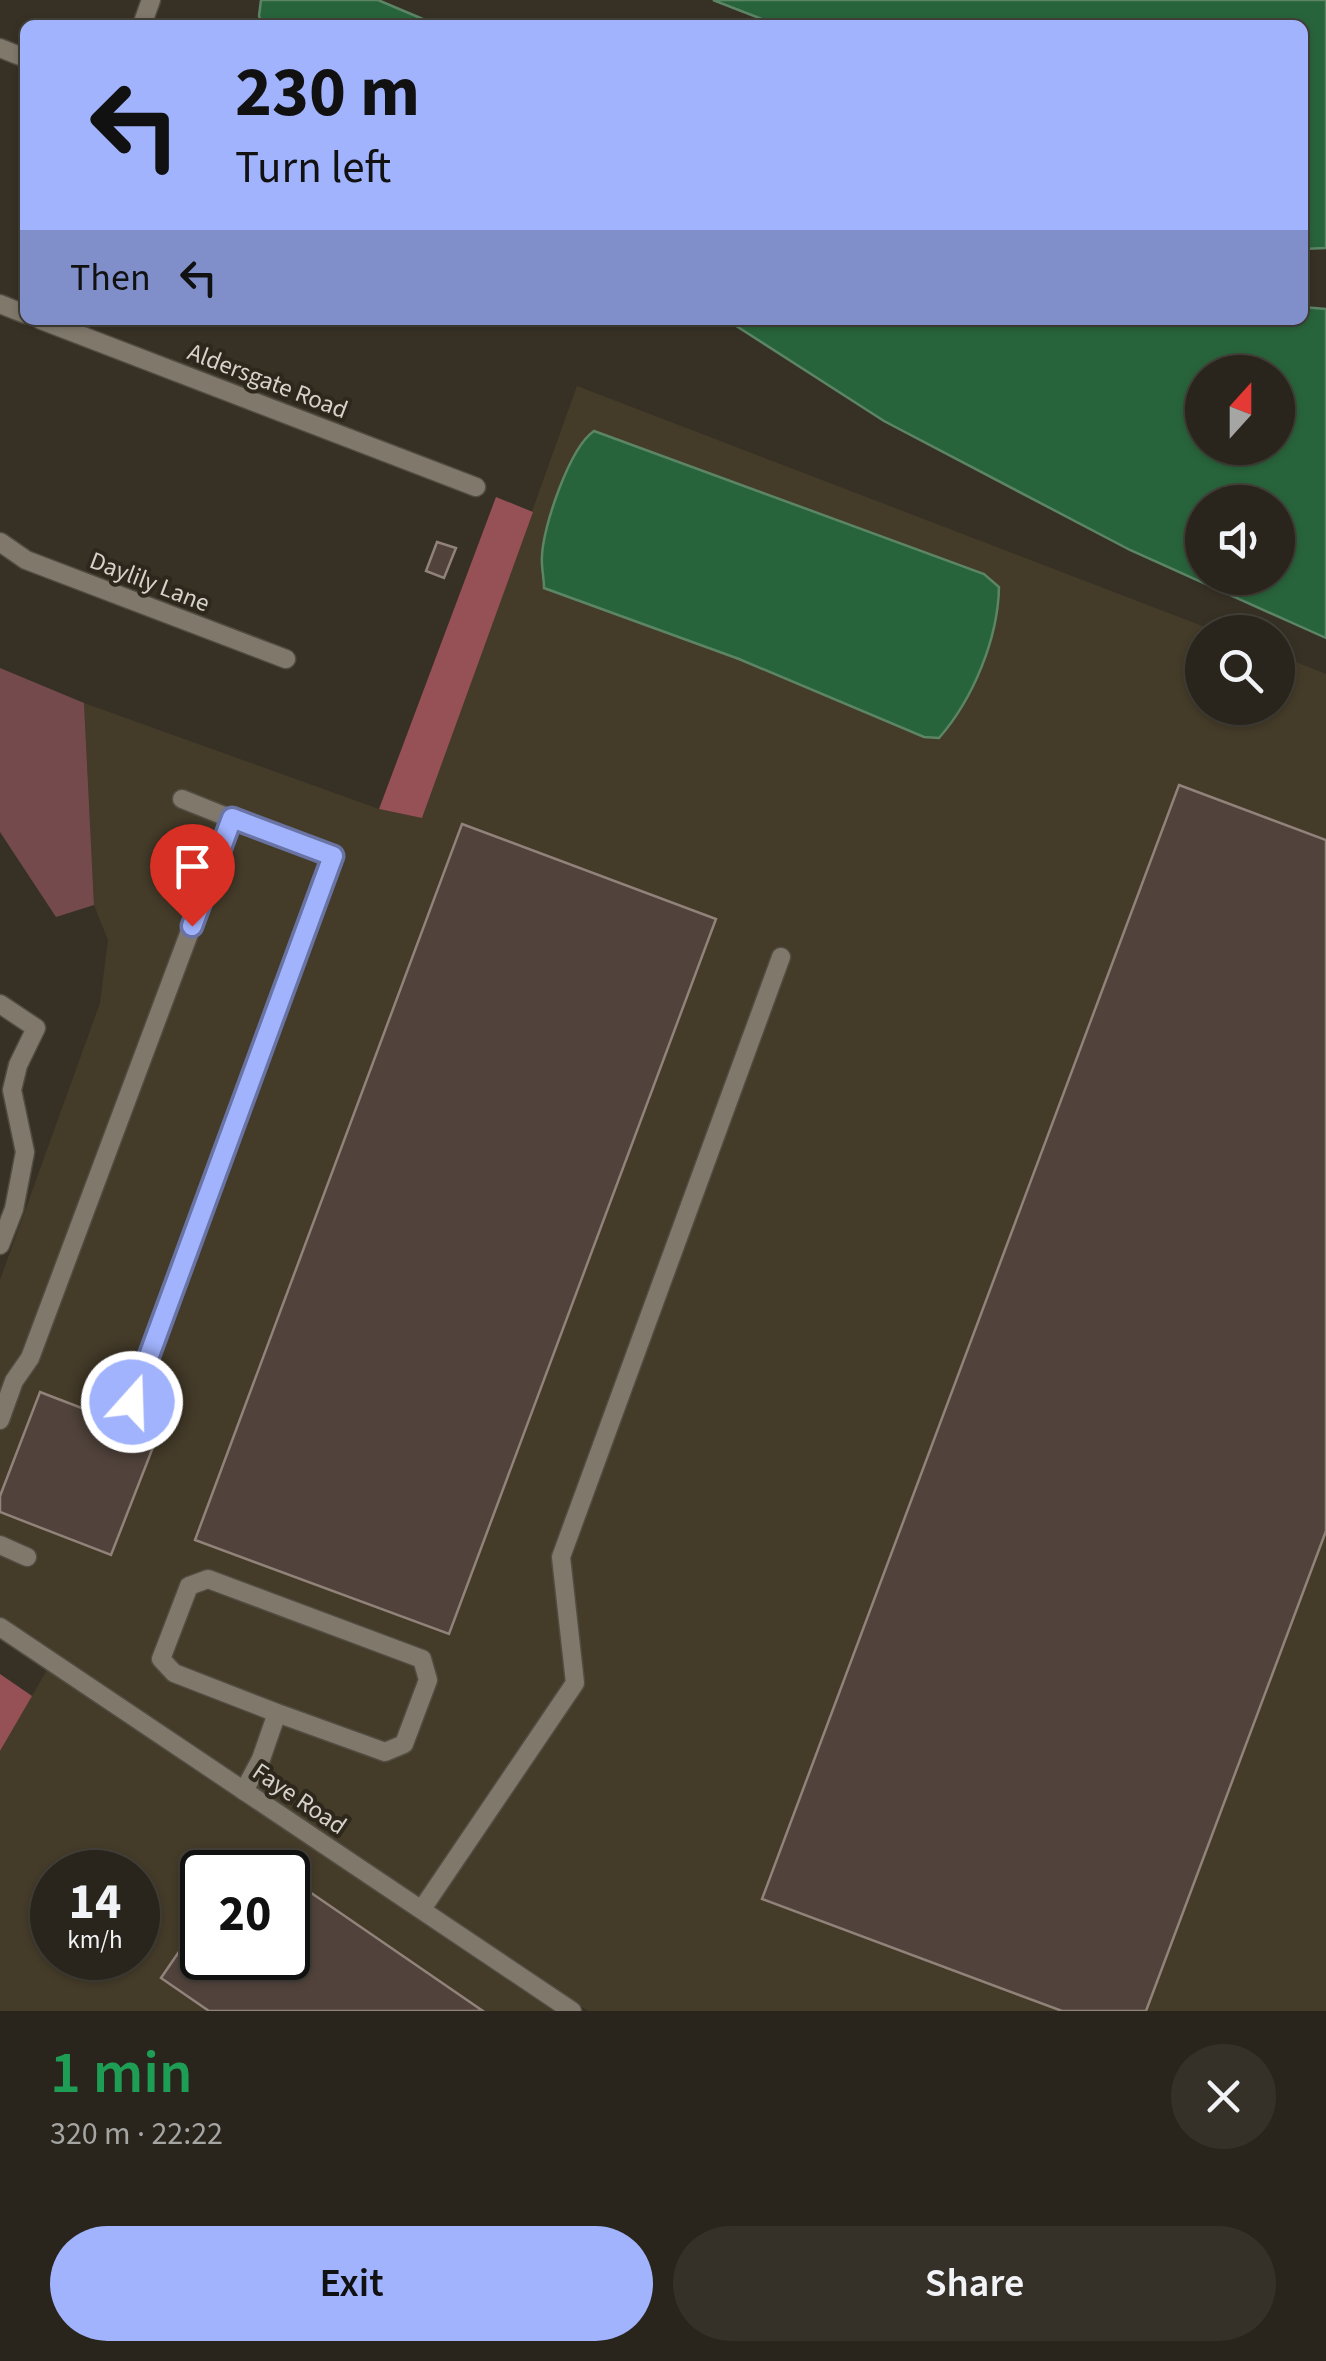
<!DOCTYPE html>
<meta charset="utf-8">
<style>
:root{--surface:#29251c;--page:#353129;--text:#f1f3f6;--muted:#a5a5a3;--line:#45423b;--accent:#a1b3fd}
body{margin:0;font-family:"Source Sans 3",sans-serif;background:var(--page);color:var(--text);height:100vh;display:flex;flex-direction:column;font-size:38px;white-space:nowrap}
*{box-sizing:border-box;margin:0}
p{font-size:32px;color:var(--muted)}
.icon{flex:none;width:55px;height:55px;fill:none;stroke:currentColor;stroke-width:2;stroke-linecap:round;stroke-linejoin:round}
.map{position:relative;height:2011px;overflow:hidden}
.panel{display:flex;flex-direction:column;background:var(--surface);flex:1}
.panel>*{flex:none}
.banner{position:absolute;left:20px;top:20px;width:1288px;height:305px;border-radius:15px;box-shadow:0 2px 8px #0004,0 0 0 2px var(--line);background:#a1b3fd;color:#111;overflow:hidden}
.needle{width:65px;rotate:21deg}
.tools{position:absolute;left:1185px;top:355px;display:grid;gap:20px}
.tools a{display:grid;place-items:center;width:110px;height:110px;border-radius:50%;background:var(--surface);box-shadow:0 2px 8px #0004,0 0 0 2px var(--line);font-size:50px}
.speed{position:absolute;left:30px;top:1850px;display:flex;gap:20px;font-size:50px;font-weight:700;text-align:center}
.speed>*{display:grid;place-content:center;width:130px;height:130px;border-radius:50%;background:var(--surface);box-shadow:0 2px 8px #0004,0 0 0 2px var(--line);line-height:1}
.speed small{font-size:25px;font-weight:400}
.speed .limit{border:5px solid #111;border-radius:15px;background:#fff;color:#111}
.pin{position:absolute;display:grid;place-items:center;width:85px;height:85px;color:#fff;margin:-102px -42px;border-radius:50% 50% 50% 0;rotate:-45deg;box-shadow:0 0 10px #0007}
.pin .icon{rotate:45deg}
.me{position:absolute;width:110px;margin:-55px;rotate:20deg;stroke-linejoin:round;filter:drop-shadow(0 0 8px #0008)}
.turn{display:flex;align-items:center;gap:35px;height:210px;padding:0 50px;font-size:45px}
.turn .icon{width:130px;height:130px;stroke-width:2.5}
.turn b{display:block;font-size:70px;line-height:85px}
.then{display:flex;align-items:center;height:95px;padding:0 50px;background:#0003;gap:20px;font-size:38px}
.round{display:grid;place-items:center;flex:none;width:105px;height:105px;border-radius:52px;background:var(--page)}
.summary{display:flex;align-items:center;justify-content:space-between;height:170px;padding:0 50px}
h1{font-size:60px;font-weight:600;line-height:75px;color:#1e9e55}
.primary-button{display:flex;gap:20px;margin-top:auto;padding:20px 50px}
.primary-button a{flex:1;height:115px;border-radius:60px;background:var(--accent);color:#111;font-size:40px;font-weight:600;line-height:115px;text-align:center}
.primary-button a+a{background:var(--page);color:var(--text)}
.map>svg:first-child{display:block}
.built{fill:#443b29;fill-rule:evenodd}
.green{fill:#754a4d}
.forest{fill:#955156}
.water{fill:#28643b;stroke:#5c8566;stroke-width:2.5;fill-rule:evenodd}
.building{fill:#51433c;stroke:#91827a;stroke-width:2.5}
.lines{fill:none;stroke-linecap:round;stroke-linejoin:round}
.minor-casing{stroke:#524d43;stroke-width:21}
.minor{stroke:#80796b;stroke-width:18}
.route-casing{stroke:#6974a4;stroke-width:25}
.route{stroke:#a1b3fd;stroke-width:18}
.labels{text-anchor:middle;stroke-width:8;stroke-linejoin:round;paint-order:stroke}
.street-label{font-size:25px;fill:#d6d2cb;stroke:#2d271c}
</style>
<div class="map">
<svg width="1326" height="2011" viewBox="0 0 1326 2011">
<rect width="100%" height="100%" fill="#373125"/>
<!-- built -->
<g class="built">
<polygon points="577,386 1218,632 1202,632 1202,708 1278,708 1278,655 1326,674 1326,2011 588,2011 0,1616 0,1280 100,1003 108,940 94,905 84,703 379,809 422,818"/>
<path d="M 47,1670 L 553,2011 L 0,2011 L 0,1751 ZM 52,1872 L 138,1872 L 138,1958 L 52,1958 ZM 202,1872 L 288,1872 L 288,1958 L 202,1958 Z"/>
</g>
<!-- green -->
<polygon class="green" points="0,668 84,703 94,905 56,917 0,832"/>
<!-- forest -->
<g class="forest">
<polygon points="496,497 533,512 422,818 379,809"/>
<polygon points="0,1674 32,1696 0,1751"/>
</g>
<!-- water -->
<g class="water">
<polygon points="261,0 378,0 437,25 263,25 259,16"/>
<polygon points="713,0 1326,0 1326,248 1303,249 1302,25 777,25"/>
<path d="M 1303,307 L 1326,309 L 1326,638 L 1130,550 L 884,421 L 727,320 L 1302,320 ZM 1202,372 L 1278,372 L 1278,448 L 1202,448 ZM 1202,502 L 1278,502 L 1278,578 L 1202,578 Z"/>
<path d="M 594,431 L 984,574 L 999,587 C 998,639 973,699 939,738 L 924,737 L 739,659 L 544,588 C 544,577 541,566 542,556 C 543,526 570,447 594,431 Z"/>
</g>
<!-- building -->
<g class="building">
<polygon points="437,542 456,548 444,578 426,571"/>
<polygon points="1179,785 1326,840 1326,1531 1146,2011 1062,2011 762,1899"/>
<polygon points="462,824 716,919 449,1634 195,1540"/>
<polygon points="40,1392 157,1437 111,1555 0,1512 0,1496"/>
<polygon points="248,1851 280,1872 234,1872"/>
<polygon points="288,1877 483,2011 209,2011 161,1978 202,1918 202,1958 288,1958"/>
</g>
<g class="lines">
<!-- minor casing -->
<g class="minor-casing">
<g id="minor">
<polyline points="142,25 151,0"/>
<polyline points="0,48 25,58"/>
<polyline points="0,304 25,314"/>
<polyline points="41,320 476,487"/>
<polyline points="0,542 26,560 286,659"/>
<polyline points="182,799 232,819"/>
<polyline points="0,1004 36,1028 18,1065 12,1090 25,1152 14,1209 0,1245"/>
<polyline points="0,1420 14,1381 30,1358 232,819 333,856 132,1402"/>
<polyline points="0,1545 27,1557"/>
<polyline points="0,1627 572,2011"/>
<polyline points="244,1791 261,1759 277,1713 385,1752 404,1744 428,1680 422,1659 208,1579 189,1586 161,1659 174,1673 277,1713"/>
<polyline points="422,1909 575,1683 561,1557 781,957"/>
</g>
</g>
<!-- minor -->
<use href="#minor" class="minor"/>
</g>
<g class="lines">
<!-- route casing -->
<g class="route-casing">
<polyline id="route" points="132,1402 333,856 232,818 192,926"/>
</g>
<!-- route -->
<use href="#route" class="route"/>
</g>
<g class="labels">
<!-- street labels -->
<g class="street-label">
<text transform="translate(268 380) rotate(21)" y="9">Aldersgate Road</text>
<text transform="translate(150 581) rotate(21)" y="9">Daylily Lane</text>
<text transform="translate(300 1798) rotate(34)" y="9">Faye Road</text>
</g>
</g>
</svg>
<div class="tools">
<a><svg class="needle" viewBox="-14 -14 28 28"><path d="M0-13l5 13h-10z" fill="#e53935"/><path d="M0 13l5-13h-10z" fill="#a5a5a3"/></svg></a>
<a><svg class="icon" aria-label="sound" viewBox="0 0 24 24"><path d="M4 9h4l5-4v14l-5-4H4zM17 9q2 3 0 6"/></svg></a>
<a><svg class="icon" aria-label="search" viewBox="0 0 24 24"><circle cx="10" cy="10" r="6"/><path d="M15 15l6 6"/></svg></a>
</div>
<div class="speed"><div>14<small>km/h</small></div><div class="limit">20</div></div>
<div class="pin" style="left:192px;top:926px;background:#d93025"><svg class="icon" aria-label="arrive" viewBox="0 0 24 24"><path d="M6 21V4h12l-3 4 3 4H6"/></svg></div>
<svg class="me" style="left:132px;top:1402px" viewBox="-20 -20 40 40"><circle r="17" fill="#a1b3fd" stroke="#fff" stroke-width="3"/><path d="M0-11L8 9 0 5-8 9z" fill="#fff"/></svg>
<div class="banner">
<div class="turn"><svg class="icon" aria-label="left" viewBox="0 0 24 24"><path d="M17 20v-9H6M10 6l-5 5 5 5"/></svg><div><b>230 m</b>Turn left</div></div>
<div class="then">Then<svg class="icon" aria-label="left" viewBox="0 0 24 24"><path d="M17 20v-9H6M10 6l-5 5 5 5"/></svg></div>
</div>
</div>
<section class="panel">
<div class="summary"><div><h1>1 min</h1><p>320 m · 22:22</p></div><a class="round"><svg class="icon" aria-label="close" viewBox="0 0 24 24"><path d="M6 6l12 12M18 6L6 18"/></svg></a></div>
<div class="primary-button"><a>Exit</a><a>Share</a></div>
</section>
